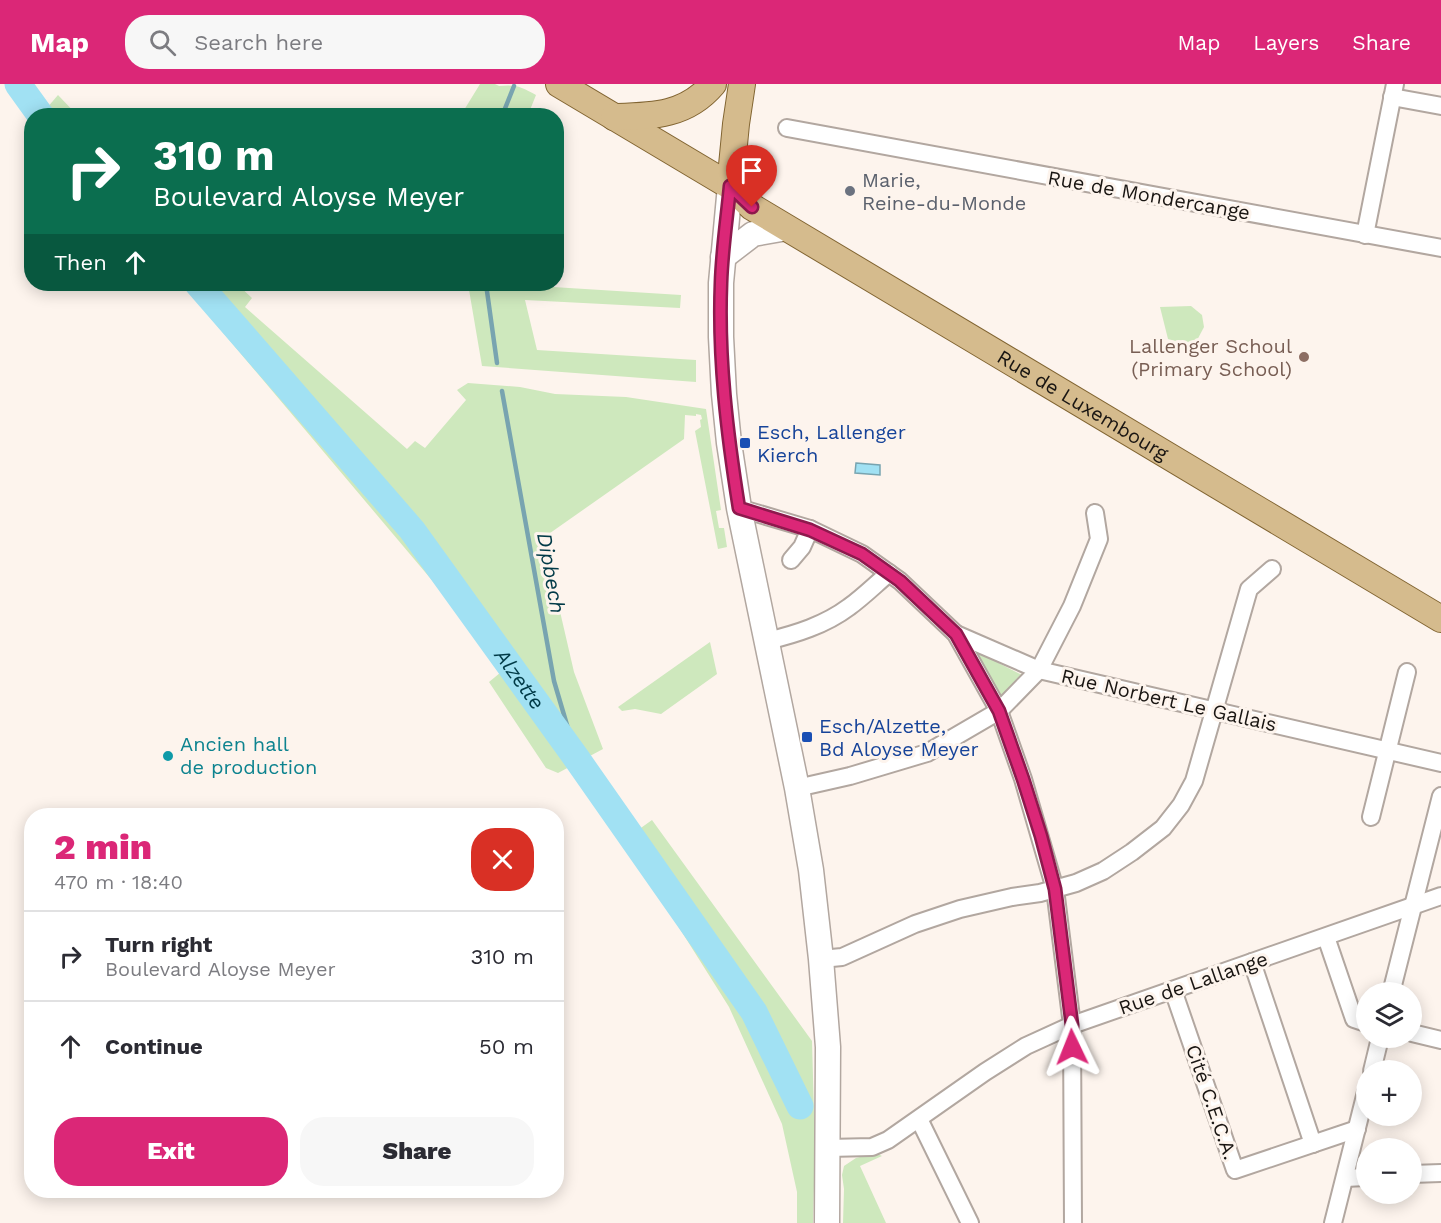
<!DOCTYPE html>
<meta charset="utf-8">
<style>
:root{--surface:#fff;--page:#f7f7f7;--text:#2b2b33;--muted:#7c7c81;--line:#e1e1e2;--accent:#db2777}
body{margin:0;font-family:"Work Sans",sans-serif;background:var(--page);color:var(--text);height:100vh;display:flex;flex-direction:column;font-size:22px;white-space:nowrap}
*{box-sizing:border-box;margin:0}
p{font-size:20px;color:var(--muted)}
.icon{flex:none;width:33px;height:33px;fill:none;stroke:currentColor;stroke-width:2;stroke-linecap:round;stroke-linejoin:round}
.map{position:relative;flex:1;overflow:hidden}
.side{position:absolute;left:24px;top:724px;width:540px;height:390px;display:flex;flex-direction:column;background:var(--surface);border-radius:24px;box-shadow:0 3px 15px #0003}
.side>*{flex:none}
.banner{position:absolute;left:24px;top:24px;width:540px;height:183px;border-radius:24px;box-shadow:0 3px 15px #0003;background:#0b6e4f;color:#fff;overflow:hidden}
.controls{position:absolute;left:1356px;top:898px;display:grid;gap:12px}
.controls a{display:grid;place-items:center;width:66px;height:66px;border-radius:50%;background:var(--surface);box-shadow:0 3px 15px #0003;font-size:30px}
.pin{position:absolute;display:grid;place-items:center;width:51px;height:51px;color:#fff;margin:-62px -26px;border-radius:50% 50% 50% 0;rotate:-45deg;box-shadow:0 0 6px #0007}
.pin .icon{rotate:45deg}
.me{position:absolute;width:66px;margin:-33px;rotate:358deg;stroke-linejoin:round;filter:drop-shadow(0 0 4px #0008)}
.turn{display:flex;align-items:center;gap:21px;height:126px;padding:0 30px;font-size:27px}
.turn .icon{width:78px;height:78px;stroke-width:2.5}
.turn b{display:block;font-size:42px;line-height:51px}
.then{display:flex;align-items:center;height:57px;padding:0 30px;background:#0003;gap:12px;font-size:22px}
.round{display:grid;place-items:center;flex:none;width:63px;height:63px;border-radius:24px;background:var(--page)}
.head{display:flex;align-items:center;justify-content:space-between;height:102px;padding:0 30px}
h1{font-size:36px;font-weight:800;line-height:45px;color:var(--accent)}
.cta{display:flex;gap:12px;margin-top:auto;padding:12px 30px}
.cta a{flex:1;height:69px;border-radius:24px;background:var(--accent);color:#fff;font-size:24px;font-weight:800;line-height:69px;text-align:center}
.cta a+a{background:var(--page);color:var(--text)}
ul{padding:0;list-style:none}
li{display:flex;align-items:center;gap:18px;height:90px;padding:0 30px;border-top:2px solid var(--line)}
li div{flex:1}
li b{display:block;font-size:22px}
li em{font-style:normal}
header{display:flex;align-items:center;gap:36px;box-sizing:border-box;height:84px;padding:0 30px;background:var(--accent);color:#fff}
header strong{font-size:28px}
nav{display:flex;gap:33px;margin-inline-start:auto;font-size:21px}
.search{width:420px;height:54px;background:var(--page);display:flex;align-items:center;gap:15px;box-sizing:border-box;padding:0 21px;border-radius:24px;color:var(--muted);font-size:22px}
.map>svg:first-child{display:block}
.green{fill:#cee8bd}
.water{fill:#a1e1f3;stroke:#78a4b0;stroke-width:1.5}
.lines{fill:none;stroke-linecap:round;stroke-linejoin:round}
.stream{stroke:#78a4b0;stroke-width:4.5}
.river{stroke:#a1e1f3;stroke-width:27}
.minor-casing{stroke:#b2a7a0;stroke-width:20}
.secondary-casing{stroke:#b2a7a0;stroke-width:27}
.primary-casing{stroke:#816431;stroke-width:28}
.minor{stroke:#fff;stroke-width:16}
.secondary{stroke:#fff;stroke-width:24}
.primary{stroke:#d5bb8d;stroke-width:26}
.route-casing{stroke:#8e194d;stroke-width:15}
.route{stroke:#db2777;stroke-width:10}
.worship-dot{fill:#6b7280;stroke:#fdf4ed;stroke-width:2}
.education-dot{fill:#8d6e63;stroke:#fdf4ed;stroke-width:2}
.transit-dot{fill:#1a4fb4;stroke:#fdf4ed;stroke-width:2}
.culture-dot{fill:#0f9aa8;stroke:#fdf4ed;stroke-width:2}
.labels{text-anchor:middle;stroke-width:6;stroke-linejoin:round;paint-order:stroke}
.worship-label{font-size:20px;fill:#5b616d;stroke:#fdf4ed;text-anchor:start}
.street-label{font-size:20px;fill:#191512;stroke:#fdf4ed}
.education-label{font-size:20px;fill:#785e54;stroke:#fdf4ed;text-anchor:end}
.transit-label{font-size:20px;fill:#164399;stroke:#fdf4ed;text-anchor:start}
.culture-label{font-size:20px;fill:#0d838f;stroke:#fdf4ed;text-anchor:start}
.water-label{font-size:21px;font-style:italic;fill:#003a47;stroke:#fdf4ed}
</style>
<header>
<strong>Map</strong>
<div class="search"><svg class="icon" aria-label="search" viewBox="0 0 24 24"><circle cx="10" cy="10" r="6"/><path d="M15 15l6 6"/></svg>Search here</div>
<nav><a>Map</a><a>Layers</a><a>Share</a></nav>
</header>
<div class="map">
<svg width="1441" height="1139" viewBox="0 0 1441 1139">
<rect width="100%" height="100%" fill="#fdf4ed"/>
<!-- green -->
<g class="green">
<path d="M 480,0 L 495,0 L 499,2 C 516,0 522,3 536,11 L 528,31 L 461,31 Z"/>
<polygon points="58,11 77,31 41,31"/>
<polygon points="182,200 237,200 252,214 245,223 407,365 415,357 425,364 466,316 457,306 468,299 520,303 555,310 626,313 706,325 721,426 716,427 719,444 724,444 727,463 718,465 695,347 701,343 700,336 702,335 701,331 696,330 696,332 685,331 684,355 543,454 574,588 603,665 558,689 546,684 489,598 506,584"/>
<polygon points="468,200 521,200 521,201 681,211 680,224 525,216 537,266 696,276 696,298 482,282"/>
<polygon points="1191,222 1202,231 1204,243 1194,262 1168,255 1160,223"/>
<polygon points="710,558 717,590 661,630 635,625 622,627 618,623"/>
<polygon points="975,567 1024,592 1001,613"/>
<polygon points="652,736 812,957 815,1064 813,1139 797,1139 797,1108 782,1040 729,923 624,756"/>
<polygon points="876,1069 882,1072 860,1082 886,1139 843,1139 844,1105 842,1091 844,1082 856,1074"/>
</g>
<!-- water -->
<polygon class="water" points="856,379 880,381 880,391 855,389"/>
<g class="lines">
<!-- stream -->
<g class="stream">
<polyline points="502,32 514,2"/>
<polyline points="486,200 497,279"/>
<polyline points="502,307 554,597 577,675"/>
</g>
<!-- river -->
<g class="river">
<polyline points="18,0 41,32"/>
<path id="s1" d="M 198,200 L 412,446 L 577,675 L 754,928 L 800,1022"/>
</g>
<!-- minor casing -->
<g class="minor-casing">
<g id="minor">
<polyline points="1392,13 1441,22"/>
<polyline points="787,44 1441,164"/>
<polyline points="1365,151 1395,0"/>
<polyline points="739,424 810,445 862,470 900,497 956,550 999,627 1023,695 1055,805 1072,941 1073,1139"/>
<polyline points="791,476 802,463 810,445"/>
<polyline points="956,550 1039,586 1441,679"/>
<path d="M 767,557 C 796,550 825,541 849,523 C 863,513 876,500 889,489"/>
<polyline points="797,704 850,692 927,669 999,627 1039,586 1072,522 1099,455 1095,429"/>
<polyline points="1371,733 1407,588"/>
<polyline points="1326,853 1354,935 1366,939"/>
<polyline points="821,875 842,873 915,840 960,825 1012,813 1040,809 1076,799 1103,787 1132,768 1163,744 1181,721 1194,697 1249,505 1272,485"/>
<polyline points="1252,878 1313,1060"/>
<polyline points="1173,906 1235,1086 1357,1045"/>
<polyline points="1391,909 1441,712"/>
<polyline points="1412,949 1441,956"/>
<polyline points="1372,987 1380,954"/>
<polyline points="919,1035 970,1139"/>
<polyline points="828,1064 872,1063 888,1056 985,988 1026,962 1072,941 1441,812"/>
<polyline points="1412,1090 1441,1089"/>
<polyline points="1345,1094 1366,1093"/>
<polyline points="1333,1139 1366,1008"/>
</g>
</g>
<!-- secondary casing -->
<g class="secondary-casing">
<g id="secondary">
<polyline points="730,102 721,199 721,253 724,310 729,359 739,424 797,704 811,786 821,875 828,963 827,1139"/>
<polyline points="723,173 753,150 787,144"/>
</g>
</g>
<!-- primary casing -->
<g class="primary-casing">
<g id="primary">
<path id="s2" d="M 559,0 L 730,102 L 752,123 L 1441,535"/>
<path d="M 614,33 C 652,32 686,32 713,0"/>
<polyline points="730,102 736,40 742,0"/>
</g>
</g>
<!-- minor -->
<use href="#minor" class="minor"/>
<!-- secondary -->
<use href="#secondary" class="secondary"/>
<!-- primary -->
<use href="#primary" class="primary"/>
</g>
<g class="lines">
<!-- route casing -->
<g class="route-casing">
<path id="route" d="M 752,123 L 730,102 C 727,134 722,166 721,199 C 718,274 727,349 739,424 L 810,446 L 862,470 L 900,497 L 956,550 L 999,627 L 1023,695 L 1041,752 L 1055,805 L 1072,941 L 1072,963"/>
</g>
<!-- route -->
<use href="#route" class="route"/>
</g>
<!-- markers -->
<circle class="worship-dot" cx="850" cy="107" r="6"/>
<circle class="education-dot" cx="1304" cy="273" r="6"/>
<g class="transit-dot">
<rect x="739" y="353" width="12" height="12" rx="3"/>
<rect x="801" y="647" width="12" height="12" rx="3"/>
</g>
<circle class="culture-dot" cx="168" cy="672" r="6"/>
<g class="labels">
<!-- worship labels -->
<g class="worship-label">
<text x="862" y="103">Marie,<tspan x="862" dy="23">Reine-du-Monde</tspan></text>
</g>
<!-- street labels -->
<g class="street-label">
<text transform="translate(1149 111) rotate(10)" y="7">Rue de Mondercange</text>
<text dy="7" stroke="none"><textPath href="#s2" startOffset="615">Rue de Luxembourg</textPath></text>
<text transform="translate(1169 616) rotate(13)" y="7">Rue Norbert Le Gallais</text>
<text transform="translate(1193 899) rotate(-19)" y="7">Rue de Lallange</text>
<text transform="translate(1212 1018) rotate(71)" y="7">Cité C.E.C.A.</text>
</g>
<!-- education labels -->
<g class="education-label">
<text x="1292" y="269">Lallenger Schoul<tspan x="1292" dy="23">(Primary School)</tspan></text>
</g>
<!-- transit labels -->
<g class="transit-label">
<text x="757" y="355">Esch, Lallenger<tspan x="757" dy="23">Kierch</tspan></text>
<text x="819" y="649">Esch/Alzette,<tspan x="819" dy="23">Bd Aloyse Meyer</tspan></text>
</g>
<!-- culture labels -->
<g class="culture-label">
<text x="180" y="667">Ancien hall<tspan x="180" dy="23">de production</tspan></text>
</g>
<!-- water labels -->
<g class="water-label">
<text transform="translate(551 489) rotate(80)" y="7">Dipbech</text>
<text dy="7" stroke="none"><textPath href="#s1" startOffset="510">Alzette</textPath></text>
</g>
</g>
</svg>
<div class="controls">
<a><svg class="icon" aria-label="layers" viewBox="0 0 24 24"><path d="M12 4l9 5-9 5-9-5zM3 14l9 5 9-5"/></svg></a>
<a>+</a>
<a>−</a>
</div>
<div class="pin" style="left:752px;top:123px;background:#d93025"><svg class="icon" aria-label="arrive" viewBox="0 0 24 24"><path d="M6 21V4h12l-3 4 3 4H6"/></svg></div>
<svg class="me" style="left:1072px;top:963px" viewBox="-20 -20 40 40"><path d="M0-17L14 15 0 8-14 15z" fill="#db2777" stroke="#fff" stroke-width="4"/></svg>
<div class="banner">
<div class="turn"><svg class="icon" aria-label="right" viewBox="0 0 24 24"><path d="M7 20v-9h11M14 6l5 5-5 5"/></svg><div><b>310 m</b>Boulevard Aloyse Meyer</div></div>
<div class="then">Then<svg class="icon" aria-label="ahead" viewBox="0 0 24 24"><path d="M12 20V5M6 11l6-6 6 6"/></svg></div>
</div>
<section class="side">
<div class="head"><div><h1>2 min</h1><p>470 m · 18:40</p></div><a class="round" style="background:#d93025;color:#fff"><svg class="icon" aria-label="close" viewBox="0 0 24 24"><path d="M6 6l12 12M18 6L6 18"/></svg></a></div>
<ul>
<li><svg class="icon" aria-label="right" viewBox="0 0 24 24"><path d="M7 20v-9h11M14 6l5 5-5 5"/></svg><div><b>Turn right</b><p>Boulevard Aloyse Meyer</p></div><em>310 m</em></li>
<li><svg class="icon" aria-label="ahead" viewBox="0 0 24 24"><path d="M12 20V5M6 11l6-6 6 6"/></svg><div><b>Continue</b></div><em>50 m</em></li>
</ul>
<div class="cta"><a>Exit</a><a>Share</a></div>
</section>
</div>
